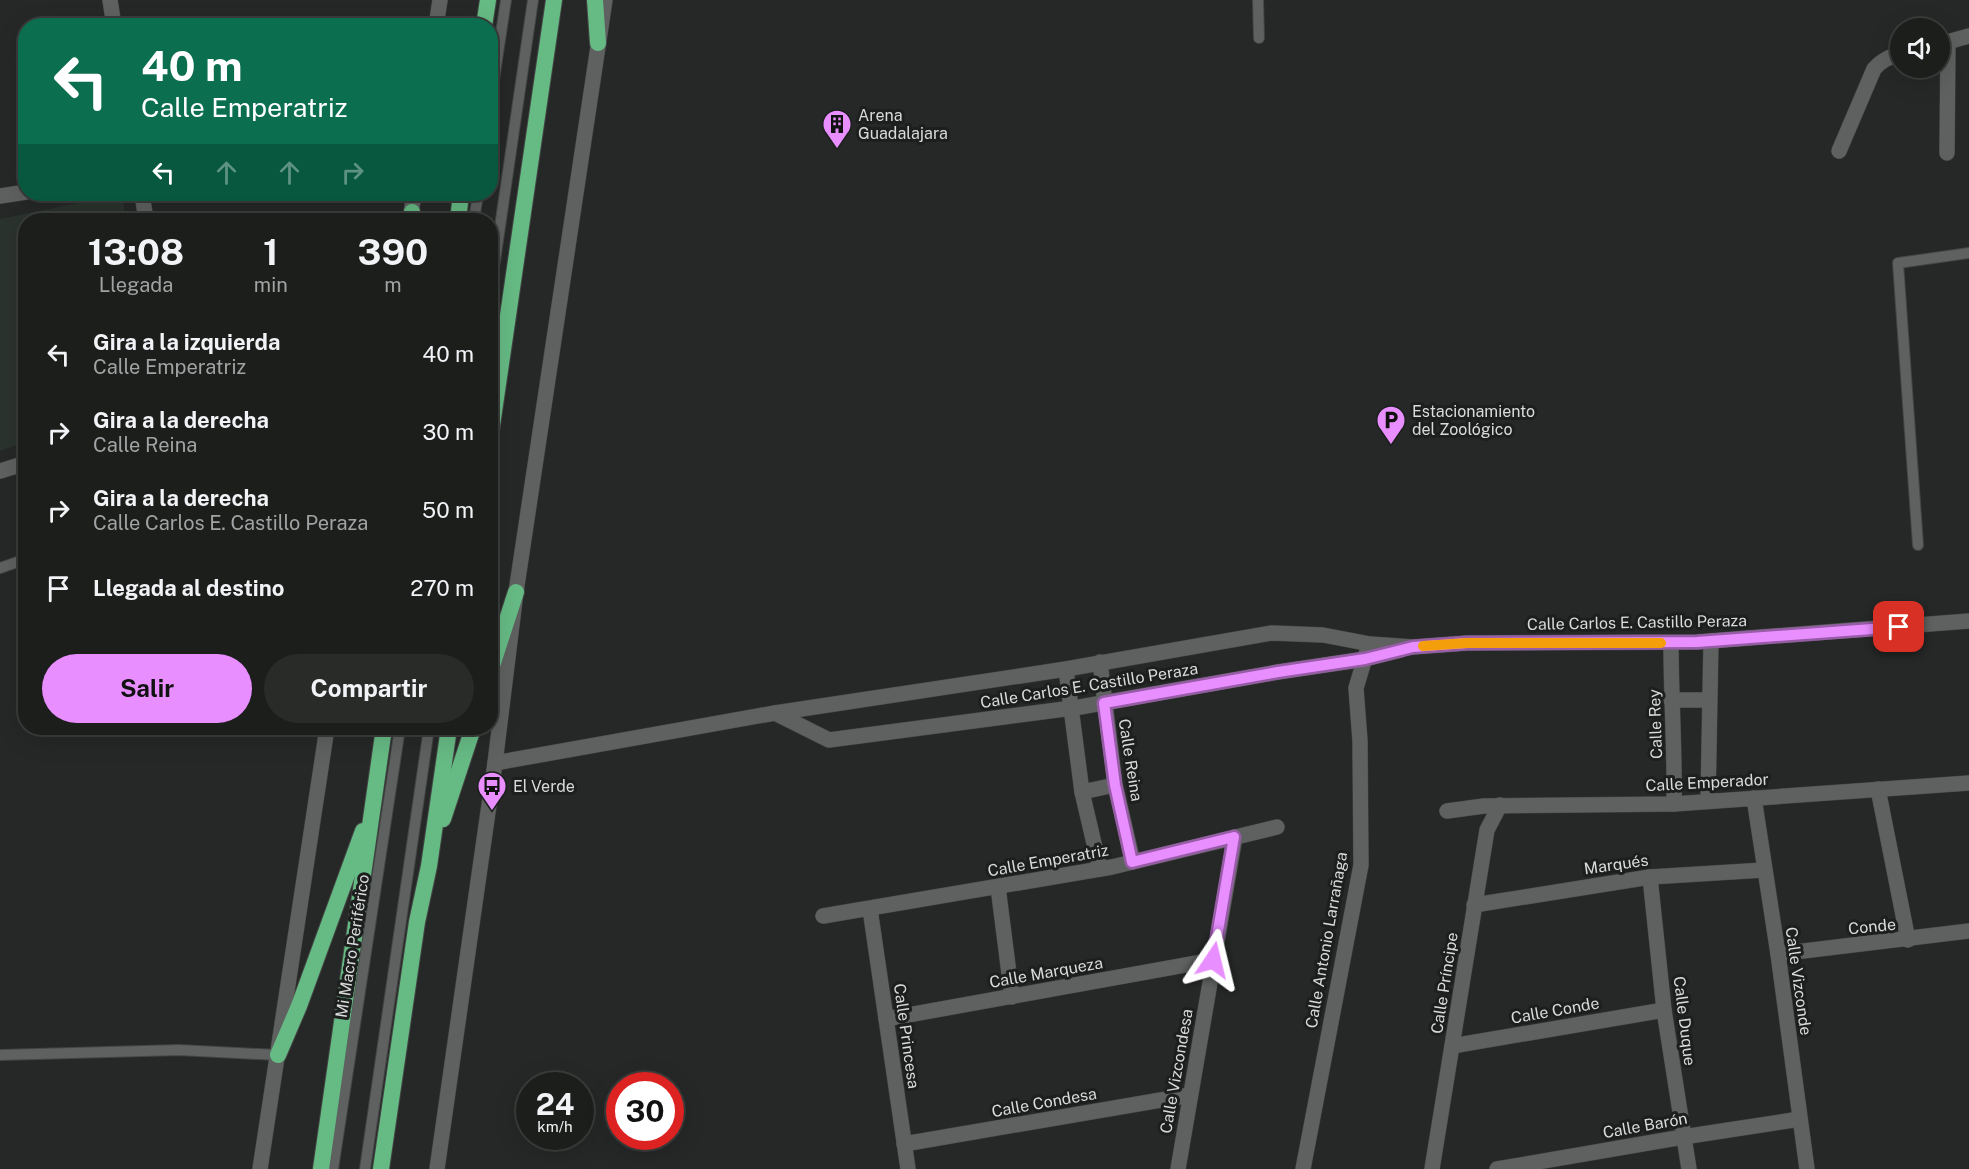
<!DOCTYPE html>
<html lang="es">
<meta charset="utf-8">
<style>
:root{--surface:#1c1e1c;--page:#292b29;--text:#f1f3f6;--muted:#a0a2a3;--line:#3a3c3b;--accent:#e88eff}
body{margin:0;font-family:"Public Sans",sans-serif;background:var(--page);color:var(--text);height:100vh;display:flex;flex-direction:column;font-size:22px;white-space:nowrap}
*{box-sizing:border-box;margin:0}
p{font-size:20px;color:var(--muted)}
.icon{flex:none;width:33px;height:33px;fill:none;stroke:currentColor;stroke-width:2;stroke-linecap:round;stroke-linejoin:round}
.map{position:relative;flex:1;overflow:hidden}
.side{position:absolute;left:18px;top:213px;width:480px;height:522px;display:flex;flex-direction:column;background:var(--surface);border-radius:24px;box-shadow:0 6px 24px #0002,0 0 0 2px var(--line)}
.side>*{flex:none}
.hud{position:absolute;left:18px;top:18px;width:480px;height:183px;border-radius:24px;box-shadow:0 6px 24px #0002,0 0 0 2px var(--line);background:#0b6e4f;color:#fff;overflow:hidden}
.controls{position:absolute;left:1890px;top:18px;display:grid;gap:12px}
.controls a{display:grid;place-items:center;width:60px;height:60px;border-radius:50%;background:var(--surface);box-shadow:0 6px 24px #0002,0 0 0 2px var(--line);font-size:30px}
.speed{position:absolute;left:516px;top:1072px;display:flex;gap:12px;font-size:30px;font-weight:700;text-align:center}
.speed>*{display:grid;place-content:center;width:78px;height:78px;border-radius:50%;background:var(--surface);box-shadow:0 6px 24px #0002,0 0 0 2px var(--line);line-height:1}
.speed small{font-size:15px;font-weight:400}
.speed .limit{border:9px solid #d22;background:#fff;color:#111}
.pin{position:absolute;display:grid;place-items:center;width:51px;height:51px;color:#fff;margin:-26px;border-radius:12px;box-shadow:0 3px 9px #0006}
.me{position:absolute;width:66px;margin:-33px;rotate:10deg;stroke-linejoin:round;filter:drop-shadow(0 0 4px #0008)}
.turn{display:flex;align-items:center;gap:21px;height:126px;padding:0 24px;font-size:27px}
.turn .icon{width:78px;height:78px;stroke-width:2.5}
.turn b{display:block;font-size:42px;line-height:51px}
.lanes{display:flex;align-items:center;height:57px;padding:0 24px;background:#0003;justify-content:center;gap:30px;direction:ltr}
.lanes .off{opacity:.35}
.eta{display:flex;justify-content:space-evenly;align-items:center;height:102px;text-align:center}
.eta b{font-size:36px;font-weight:700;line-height:42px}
.action{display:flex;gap:12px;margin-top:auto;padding:12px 24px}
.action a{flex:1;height:69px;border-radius:36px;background:var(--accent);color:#111;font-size:24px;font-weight:700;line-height:69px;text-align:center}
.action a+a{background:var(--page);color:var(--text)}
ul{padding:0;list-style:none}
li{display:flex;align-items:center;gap:18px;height:78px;padding:0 24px}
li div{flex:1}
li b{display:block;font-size:22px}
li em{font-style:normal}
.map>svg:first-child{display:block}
.built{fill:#2b332e}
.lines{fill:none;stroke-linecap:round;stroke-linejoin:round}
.service-casing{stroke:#434644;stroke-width:12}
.minor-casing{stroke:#434644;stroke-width:16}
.tertiary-casing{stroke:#434644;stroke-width:16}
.trunk-casing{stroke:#434644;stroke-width:18}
.service{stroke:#5e615f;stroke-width:10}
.minor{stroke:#5e615f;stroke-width:15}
.tertiary{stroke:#5e615f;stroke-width:15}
.trunk{stroke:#66ba84;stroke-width:16}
.route-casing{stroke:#975ca6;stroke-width:15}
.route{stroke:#e88eff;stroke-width:10}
.slow{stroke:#f59e0b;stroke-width:10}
.labels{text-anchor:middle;stroke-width:6;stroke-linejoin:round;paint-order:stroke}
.poi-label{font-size:16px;fill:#d9dbda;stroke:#1c1f1d;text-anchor:start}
.street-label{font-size:16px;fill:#d9dbda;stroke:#1c1f1d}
</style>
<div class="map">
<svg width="1969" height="1169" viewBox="0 0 1969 1169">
<rect width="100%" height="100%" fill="#252826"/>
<!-- built -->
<polygon class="built" points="122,194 126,220 26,220 25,442 0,451 0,219"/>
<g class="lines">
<!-- service casing -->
<g class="service-casing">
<g id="service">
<polyline points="1258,0 1259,38"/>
<polyline points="490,106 506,0"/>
<polyline points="474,220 478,194"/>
<polyline points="490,295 533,0"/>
<polyline points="1918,545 1898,263 1969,253"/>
<polyline points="0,568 26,559"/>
<polyline points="0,1055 179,1050 278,1055"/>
<polyline points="333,1169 400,728"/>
<polyline points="365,1169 429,728"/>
</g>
</g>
<!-- minor casing -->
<g class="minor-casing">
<g id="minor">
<polyline points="110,0 114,26"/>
<polyline points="1940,44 1969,36"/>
<path d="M 1839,151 L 1874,69 C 1882,60 1889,57 1900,54"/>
<polyline points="1947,153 1948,42"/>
<polyline points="142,194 146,220"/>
<polyline points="0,196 26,192"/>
<polyline points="0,471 26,463"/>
<path d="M 1671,643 C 1671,697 1675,750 1674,804"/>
<polyline points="1100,662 1115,785 1133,862"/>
<polyline points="1066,669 1082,792 1100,869"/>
<polyline points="1671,700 1709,700"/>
<polyline points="775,713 829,740 1080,707 1278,672 1365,659 1401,650"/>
<polyline points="495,763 775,713 1066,669 1272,633 1323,635 1370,644 1413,647 1467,643 1697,642 1969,621"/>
<polyline points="1878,789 1908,940"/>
<polyline points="1082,792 1115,785"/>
<polyline points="1754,798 1778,954 1807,1169"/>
<polyline points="1708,801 1711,641"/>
<polyline points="1447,811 1484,806 1674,804 1969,783"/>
<polyline points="1650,877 1664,1010 1689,1169"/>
<polyline points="998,887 1012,997"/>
<polyline points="1474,905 1650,877 1764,870"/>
<polyline points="870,909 908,1169"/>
<polyline points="823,916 1112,867 1277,827"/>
<polyline points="1778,954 1969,931"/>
<polyline points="886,1019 1213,960"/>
<polyline points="1452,1046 1664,1010"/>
<polyline points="904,1144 1190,1095"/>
<polyline points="1178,1169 1235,837"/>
<polyline points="1303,1169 1361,865 1360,741 1356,688 1367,651"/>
<polyline points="1432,1169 1487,830 1500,805"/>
<polyline points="1497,1169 1683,1137 1800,1119"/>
</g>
</g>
<!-- tertiary casing -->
<g class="tertiary-casing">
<g id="tertiary">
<polyline points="436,26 440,0"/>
<polyline points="410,220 414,194"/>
<polyline points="260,1169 327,728"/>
<polyline points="437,1169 495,763 516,592 605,0"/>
</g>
</g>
<!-- trunk casing -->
<g class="trunk-casing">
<g id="trunk">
<polyline points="595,0 598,43"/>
<polyline points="484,26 488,0"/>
<polyline points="412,212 412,220"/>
<polyline points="458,220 461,194"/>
<polyline points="490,439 554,0"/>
<polyline points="490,672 516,592"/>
<polyline points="443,819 473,728"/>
<polyline points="278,1055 299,1006 363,831"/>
<polyline points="321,1169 384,728"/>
<polyline points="381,1169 417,922 429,866 449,728"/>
</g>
</g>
<!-- service -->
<use href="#service" class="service"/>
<!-- minor -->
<use href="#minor" class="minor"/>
<!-- tertiary -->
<use href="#tertiary" class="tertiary"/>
<!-- trunk -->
<use href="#trunk" class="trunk"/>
</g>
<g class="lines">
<!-- route casing -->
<g class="route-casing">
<polyline id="route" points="1213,960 1234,837 1132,862 1115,785 1104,703 1278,672 1365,659 1413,647 1467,643 1697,642 1899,627"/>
</g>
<!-- route -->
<use href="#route" class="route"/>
<!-- slow -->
<polyline class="slow" points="1423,646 1467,643 1661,643"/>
</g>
<!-- icons -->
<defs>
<g id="building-pin" transform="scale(1.5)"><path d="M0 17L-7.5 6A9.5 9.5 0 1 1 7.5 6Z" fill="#e88eff" stroke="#1c1f1d"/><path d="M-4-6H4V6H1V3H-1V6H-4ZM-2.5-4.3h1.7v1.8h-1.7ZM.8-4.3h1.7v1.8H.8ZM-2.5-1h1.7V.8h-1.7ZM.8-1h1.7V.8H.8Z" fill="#111"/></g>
<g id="parking-pin" transform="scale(1.5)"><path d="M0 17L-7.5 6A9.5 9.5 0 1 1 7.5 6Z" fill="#e88eff" stroke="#1c1f1d"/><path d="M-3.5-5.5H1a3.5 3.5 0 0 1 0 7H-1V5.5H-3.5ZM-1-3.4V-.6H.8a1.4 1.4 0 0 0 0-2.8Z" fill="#111"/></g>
<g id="bus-pin" transform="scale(1.5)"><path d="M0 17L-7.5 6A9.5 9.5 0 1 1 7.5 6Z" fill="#e88eff" stroke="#1c1f1d"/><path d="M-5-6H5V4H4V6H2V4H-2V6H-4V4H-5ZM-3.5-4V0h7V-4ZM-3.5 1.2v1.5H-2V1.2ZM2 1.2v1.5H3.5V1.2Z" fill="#111"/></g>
</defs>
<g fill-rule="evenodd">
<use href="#building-pin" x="837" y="124"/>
<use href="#parking-pin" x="1391" y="420"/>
<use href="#bus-pin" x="492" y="786"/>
</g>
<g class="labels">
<!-- poi labels -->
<g class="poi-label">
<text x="858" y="121">Arena<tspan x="858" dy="18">Guadalajara</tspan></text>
<text x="1412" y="417">Estacionamiento<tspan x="1412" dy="18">del Zoológico</tspan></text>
<text x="513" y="792">El Verde</text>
</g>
<!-- street labels -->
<g class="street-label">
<text transform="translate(1637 622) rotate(-1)" y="6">Calle Carlos E. Castillo Peraza</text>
<text transform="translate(1089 685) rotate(-9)" y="6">Calle Carlos E. Castillo Peraza</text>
<text transform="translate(1655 724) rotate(-92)" y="6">Calle Rey</text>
<text transform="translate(1131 760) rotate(81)" y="6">Calle Reina</text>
<text transform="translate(1707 782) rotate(-3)" y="6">Calle Emperador</text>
<text transform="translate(1048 860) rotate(-10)" y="6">Calle Emperatriz</text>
<text transform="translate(1616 864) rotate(-8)" y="6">Marqués</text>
<text transform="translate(1872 926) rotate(-6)" y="6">Conde</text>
<text transform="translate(1326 940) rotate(-80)" y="6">Calle Antonio Larrañaga</text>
<text transform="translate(352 946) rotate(-81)" y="6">Mi Macro Periférico</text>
<text transform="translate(1046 972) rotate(-10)" y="6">Calle Marqueza</text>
<text transform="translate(1799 981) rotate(82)" y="6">Calle Vizconde</text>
<text transform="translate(1444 983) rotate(-81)" y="6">Calle Príncipe</text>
<text transform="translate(1555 1010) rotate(-10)" y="6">Calle Conde</text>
<text transform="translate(1685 1021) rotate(83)" y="6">Calle Duque</text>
<text transform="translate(907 1036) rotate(82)" y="6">Calle Princesa</text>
<text transform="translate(1176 1071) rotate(-80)" y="6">Calle Vizcondesa</text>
<text transform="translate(1044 1102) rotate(-10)" y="6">Calle Condesa</text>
<text transform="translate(1645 1125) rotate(-10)" y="6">Calle Barón</text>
</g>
</g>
</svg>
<div class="controls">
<a><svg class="icon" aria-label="sound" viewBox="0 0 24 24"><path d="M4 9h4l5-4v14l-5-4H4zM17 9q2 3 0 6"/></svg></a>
</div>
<div class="speed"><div>24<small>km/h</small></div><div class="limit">30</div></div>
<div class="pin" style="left:1899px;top:627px;background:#d93025"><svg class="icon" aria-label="arrive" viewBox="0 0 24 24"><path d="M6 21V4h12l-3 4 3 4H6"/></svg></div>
<svg class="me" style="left:1213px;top:960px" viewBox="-20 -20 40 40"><path d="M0-17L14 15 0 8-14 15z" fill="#e88eff" stroke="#fff" stroke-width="4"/></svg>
<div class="hud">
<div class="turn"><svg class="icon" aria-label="left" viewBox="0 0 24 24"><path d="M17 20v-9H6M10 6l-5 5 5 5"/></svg><div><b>40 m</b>Calle Emperatriz</div></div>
<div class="lanes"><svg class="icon" aria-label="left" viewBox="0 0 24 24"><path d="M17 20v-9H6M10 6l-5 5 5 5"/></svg><svg class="icon off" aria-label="ahead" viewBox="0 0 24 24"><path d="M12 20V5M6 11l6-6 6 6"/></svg><svg class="icon off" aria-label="ahead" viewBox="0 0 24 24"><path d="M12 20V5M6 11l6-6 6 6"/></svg><svg class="icon off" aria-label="right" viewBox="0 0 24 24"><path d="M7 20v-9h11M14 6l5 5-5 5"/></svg></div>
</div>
<section class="side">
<div class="eta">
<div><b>13:08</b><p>Llegada</p></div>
<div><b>1</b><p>min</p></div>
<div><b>390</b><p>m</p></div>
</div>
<ul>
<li><svg class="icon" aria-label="left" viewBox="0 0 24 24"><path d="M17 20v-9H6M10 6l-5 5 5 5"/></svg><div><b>Gira a la izquierda</b><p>Calle Emperatriz</p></div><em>40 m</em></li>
<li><svg class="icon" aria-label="right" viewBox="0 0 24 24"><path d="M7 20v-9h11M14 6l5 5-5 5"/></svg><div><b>Gira a la derecha</b><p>Calle Reina</p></div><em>30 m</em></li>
<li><svg class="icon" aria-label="right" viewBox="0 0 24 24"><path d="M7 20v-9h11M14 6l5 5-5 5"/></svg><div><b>Gira a la derecha</b><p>Calle Carlos E. Castillo Peraza</p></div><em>50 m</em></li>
<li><svg class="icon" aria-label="arrive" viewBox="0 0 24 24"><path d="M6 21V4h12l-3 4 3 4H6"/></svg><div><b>Llegada al destino</b></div><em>270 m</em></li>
</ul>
<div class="action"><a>Salir</a><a>Compartir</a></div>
</section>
</div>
